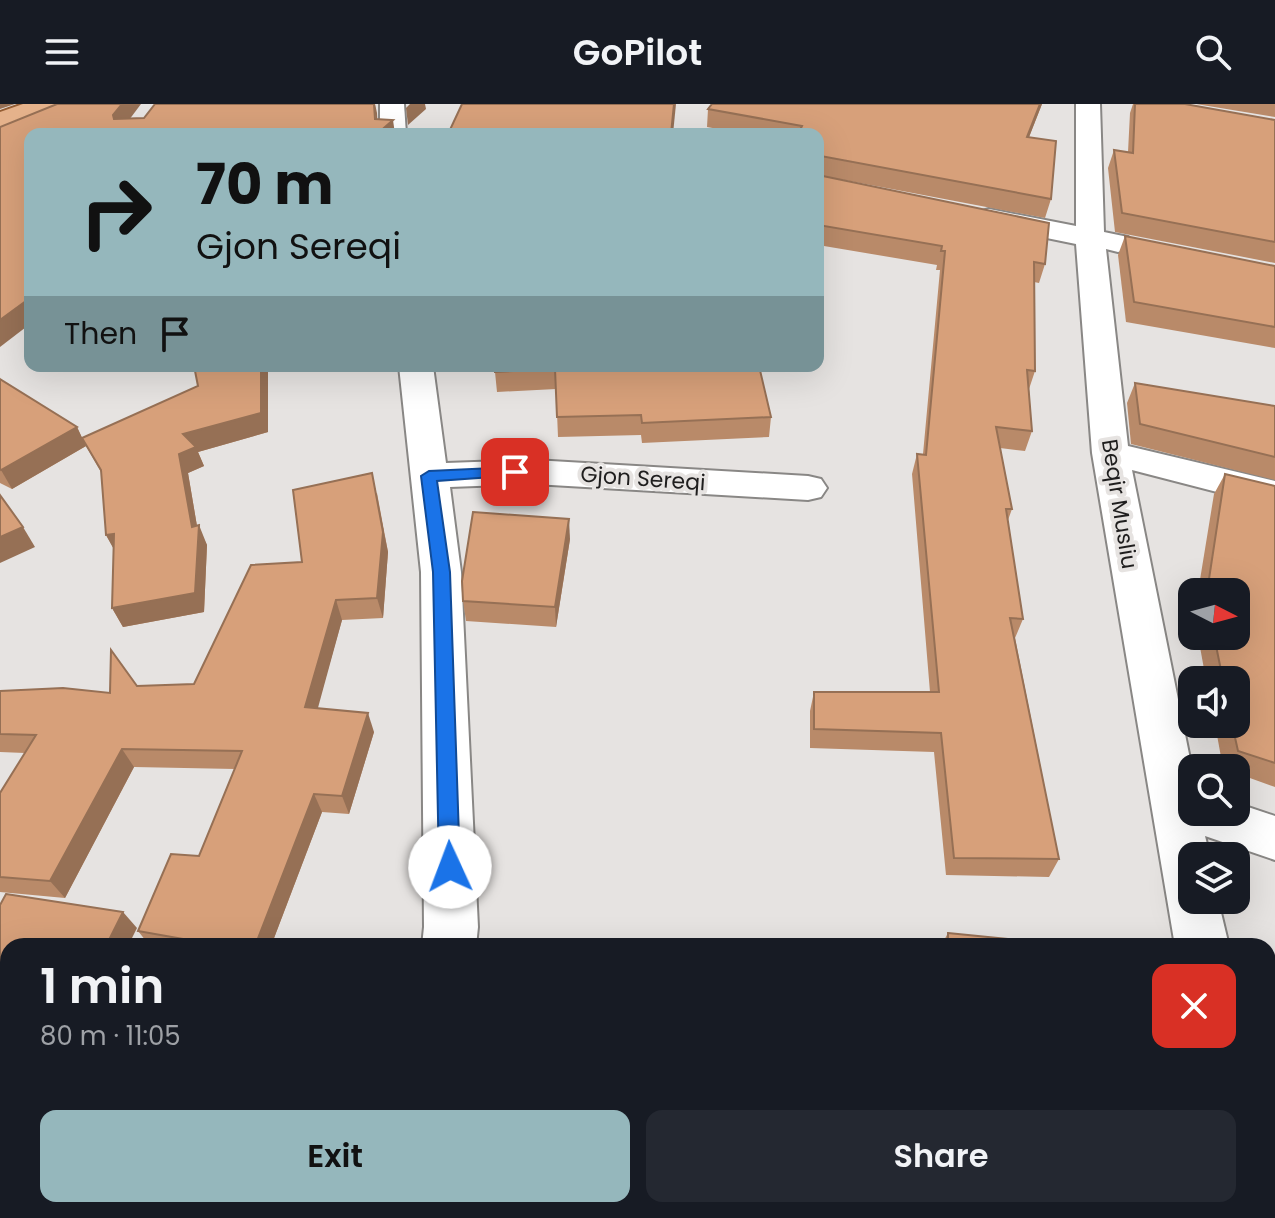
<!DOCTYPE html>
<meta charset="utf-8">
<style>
:root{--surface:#171b24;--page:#242831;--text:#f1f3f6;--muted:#9ea1a6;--accent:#95b7bc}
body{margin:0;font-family:Poppins,sans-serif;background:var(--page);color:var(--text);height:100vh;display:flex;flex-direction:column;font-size:30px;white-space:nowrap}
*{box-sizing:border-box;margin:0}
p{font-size:26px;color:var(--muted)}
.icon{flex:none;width:44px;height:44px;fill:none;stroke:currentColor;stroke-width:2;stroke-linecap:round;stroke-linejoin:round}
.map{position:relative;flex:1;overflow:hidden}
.side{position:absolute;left:0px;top:834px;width:1276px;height:280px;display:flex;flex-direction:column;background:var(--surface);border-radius:24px 24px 0 0;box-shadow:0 8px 32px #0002}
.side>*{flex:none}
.top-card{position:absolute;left:24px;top:24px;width:800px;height:244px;border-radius:16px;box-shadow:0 8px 32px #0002;background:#95b7bc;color:#111;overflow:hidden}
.needle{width:52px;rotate:96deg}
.fabs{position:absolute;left:1178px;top:474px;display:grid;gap:16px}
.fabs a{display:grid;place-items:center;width:72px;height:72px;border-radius:16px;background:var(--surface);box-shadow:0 8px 32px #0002;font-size:40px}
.pin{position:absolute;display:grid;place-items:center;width:68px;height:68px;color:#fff;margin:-34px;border-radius:16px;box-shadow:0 4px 12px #0006}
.me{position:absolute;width:88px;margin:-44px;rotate:358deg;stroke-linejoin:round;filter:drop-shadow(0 0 6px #0008)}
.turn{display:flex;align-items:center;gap:28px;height:168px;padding:0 40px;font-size:36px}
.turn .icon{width:104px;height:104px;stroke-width:2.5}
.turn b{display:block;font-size:56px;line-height:68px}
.then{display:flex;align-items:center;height:76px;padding:0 40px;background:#0003;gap:16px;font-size:30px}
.round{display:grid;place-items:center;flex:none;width:84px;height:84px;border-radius:16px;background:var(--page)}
.summary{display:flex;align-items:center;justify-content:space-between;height:136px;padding:0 40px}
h1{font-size:48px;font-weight:600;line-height:60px}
.action{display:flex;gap:16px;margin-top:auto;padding:16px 40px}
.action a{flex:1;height:92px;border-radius:16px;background:var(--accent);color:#111;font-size:32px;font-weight:600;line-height:92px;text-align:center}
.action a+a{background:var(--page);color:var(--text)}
header{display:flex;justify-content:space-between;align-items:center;height:104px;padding:0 40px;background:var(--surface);font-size:36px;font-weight:600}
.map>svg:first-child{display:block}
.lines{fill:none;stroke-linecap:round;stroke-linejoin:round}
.minor-casing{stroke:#898785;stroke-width:4}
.major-casing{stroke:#945d33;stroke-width:4}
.minor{fill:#fff;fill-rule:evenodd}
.major{fill:#e5b28b;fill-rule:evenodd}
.wall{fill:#b98a69}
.shaded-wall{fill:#967055}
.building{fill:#d7a07a;stroke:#967055;stroke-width:2}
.route{fill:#1a73e8;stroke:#114b97;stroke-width:2}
.labels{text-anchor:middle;stroke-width:8;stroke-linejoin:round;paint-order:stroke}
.street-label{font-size:22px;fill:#1f1e1e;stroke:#e6e3e1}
</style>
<header><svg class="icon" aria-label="menu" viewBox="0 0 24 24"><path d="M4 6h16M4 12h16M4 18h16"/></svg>GoPilot<svg class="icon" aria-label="search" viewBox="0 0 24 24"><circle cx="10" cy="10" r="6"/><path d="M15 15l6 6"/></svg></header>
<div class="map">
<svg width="1275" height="1114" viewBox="0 0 1275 1114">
<rect width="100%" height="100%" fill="#e6e3e1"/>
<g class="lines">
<!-- minor casing -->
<g class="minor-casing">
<g id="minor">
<polygon points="380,0 404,0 406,30 380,30"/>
<polygon points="1076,0 1100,0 1104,128 1128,133 1133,139 1128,145 1118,148 1106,145 1128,342 1275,377 1275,403 1132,366 1192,665 1192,708 1236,708 1236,699 1275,712 1275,756 1205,732 1210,752 1192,752 1192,796 1218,796 1229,842 1175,842 1092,349 1076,140 979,120 975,114 979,108 989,105 1076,122"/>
<polygon points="399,262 433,262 446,359 534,356 808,372 821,375 827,384 821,393 808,396 534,380 450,383 461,468 478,823 476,842 422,842 424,823 421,468"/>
<polygon points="1268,1079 1275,1082 1275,1114 1225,1114 1224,1106 1268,1106"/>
<polygon points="376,1106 440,1106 438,1114 374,1114"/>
</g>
</g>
<!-- major casing -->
<g class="major-casing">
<polygon id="major" points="23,0 57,0 54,5 0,24 0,8"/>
</g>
<!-- minor -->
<use href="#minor" class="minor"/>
<!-- major -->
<use href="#major" class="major"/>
</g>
<!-- wall -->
<g class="wall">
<polygon points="712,0 1042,0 1029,33 1051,95 1045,114 818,71 818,30 746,30 707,23 708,5"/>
<polygon points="1133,0 1185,0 1275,16 1275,159 1115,128 1108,64 1114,46 1128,48 1130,9"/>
<polygon points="1196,0 1275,0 1275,13"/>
<polygon points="818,71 1045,160 1039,179 1034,178 1035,267 1029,285 1032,327 1025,347 1000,344 1012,405 1008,416 1023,515 1015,534 1059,755 1049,773 946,771 934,648 810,644 810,607 814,588 930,588 912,370 917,350 923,350 940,166 936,166 937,161 818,141"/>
<polygon points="1125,132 1275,162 1275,244 1126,218 1118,151"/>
<polygon points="194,262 268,262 268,328 198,348 204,362 188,369 197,422 207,441 204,508 123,523 112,504 114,445 106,431 102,370 86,342 12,385 0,379 0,275 77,323 82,334 198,282"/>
<polygon points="495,262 759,262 771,313 769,333 642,339 641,331 558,333 556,285 497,288 495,268"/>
<polygon points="1135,279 1275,302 1275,376 1131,340 1127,299"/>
<polygon points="1225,370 1275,382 1275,683 1236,669 1236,664 1223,664 1215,620 1236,620 1236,576 1206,576 1198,532 1236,532 1236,488 1198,488 1214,390"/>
<polygon points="377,389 388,448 383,514 342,516 317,604 374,628 349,710 322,708 271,842 150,842 138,827 199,752 235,665 134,663 65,794 0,788 0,689 25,649 0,648 0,587 110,589 137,582 194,580 302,458"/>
<polygon points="570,435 556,523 466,517 463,497"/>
<polygon points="948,829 1069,842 941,842"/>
<polygon points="971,1106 1157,1106 1158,1114 971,1114"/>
</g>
<!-- shaded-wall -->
<g class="shaded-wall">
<polygon points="0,0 15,0 0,5"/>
<polygon points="122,0 141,0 120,28 114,15 113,11"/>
<polygon points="374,0 375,0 377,9 378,29 393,16 395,30 377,30"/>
<polygon points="410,0 425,0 426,5 408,21 406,4"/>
<polygon points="674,0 676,0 673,30 671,30"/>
<polygon points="1040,0 1042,0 1022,51 1027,33"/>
<polygon points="821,52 819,70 818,71 818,54"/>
<polygon points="30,194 30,220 0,243 0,216"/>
<polygon points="261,262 268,262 268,328 198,348 204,362 188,369 198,428 199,421 207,441 204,508 123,523 112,504 192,423 179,350 183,330"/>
<polygon points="77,323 86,342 12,385 1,366"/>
<polygon points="372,369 388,448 383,514 377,494"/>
<polygon points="569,415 570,435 556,523 555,503"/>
<polygon points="23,423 35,443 0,459 0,433"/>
<polygon points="114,430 117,451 106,431"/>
<polygon points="336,496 342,516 313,622 305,603"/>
<polygon points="368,609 374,628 349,710 342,692"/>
<polygon points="122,645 134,663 65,794 50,777"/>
<polygon points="314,690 322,708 271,842 255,842"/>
<polygon points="123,808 137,824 128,842 106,842"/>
<polygon points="8,967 8,1018 0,1034 0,983"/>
<polygon points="4,1041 8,1043 8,1082 0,1097 0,1047"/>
<polygon points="174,1106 192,1106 189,1114 171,1114"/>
</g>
<!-- building -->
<g class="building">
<polygon points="57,0 122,0 113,11 114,15 144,14 155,0 374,0 375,15 393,16 377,30 30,30 30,194 0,216 0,23"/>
<polygon points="462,0 674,0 671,30 448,30"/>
<polygon points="712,0 1040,0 1027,33 1056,37 1051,95 821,52 818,54 818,30 798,30 802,22 708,5"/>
<polygon points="1135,0 1185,0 1275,16 1275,138 1122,109 1114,46 1133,49"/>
<polygon points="818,71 1049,119 1045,160 1034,158 1035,267 1027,266 1032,327 996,323 1012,405 1006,405 1023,515 1010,514 1059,755 954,754 941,629 814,625 814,588 939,588 917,350 926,351 945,147 941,147 942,142 818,121"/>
<polygon points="1125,132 1275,162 1275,223 1134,198"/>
<polygon points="194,262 261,262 261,309 183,330 196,343 179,350 192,423 199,421 195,489 112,504 114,430 106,431 101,366 82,334 198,282"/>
<polygon points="495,262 759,262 771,313 642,319 641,311 557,313 555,265 495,268"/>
<polygon points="0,275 77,323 1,366 0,365"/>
<polygon points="1135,279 1275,302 1275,353 1140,320"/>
<polygon points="372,369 383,428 377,494 336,496 305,603 368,609 342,692 314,690 255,842 198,842 200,838 138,827 171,750 199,752 242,647 122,645 50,777 0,773 0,689 36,631 0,630 0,587 63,584 110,589 111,546 137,582 194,580 251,461 302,458 293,386"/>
<polygon points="1225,370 1275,382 1275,659 1238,647 1232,620 1236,620 1236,576 1223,576 1214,532 1236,532 1236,488 1207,488"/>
<polygon points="0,391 23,423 0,433"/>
<polygon points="473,408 569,415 555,503 463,497 462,477"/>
<polygon points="6,790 123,808 106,842 8,842 8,967 0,983 0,801"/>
<polygon points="948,829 1069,841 1069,842 948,842"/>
<polygon points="0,1091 8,1092 8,1106 174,1106 171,1114 0,1114"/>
<polygon points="494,1106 644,1106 642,1114 493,1114"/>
<polygon points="982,1106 1157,1106 1158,1114 982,1114"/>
</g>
<!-- route -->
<polygon class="route" points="515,363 523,368 520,371 437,377 450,468 460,763 457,770 450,773 442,770 439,763 433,468 421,372 429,367"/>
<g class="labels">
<!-- street labels -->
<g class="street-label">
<text transform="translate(643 374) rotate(4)" y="8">Gjon Sereqi</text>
<text transform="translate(1120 400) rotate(81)" y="8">Beqir Musliu</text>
</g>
</g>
</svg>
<div class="fabs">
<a><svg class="needle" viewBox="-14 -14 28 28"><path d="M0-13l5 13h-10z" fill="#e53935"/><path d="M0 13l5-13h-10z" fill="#9ea1a6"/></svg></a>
<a><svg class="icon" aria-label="sound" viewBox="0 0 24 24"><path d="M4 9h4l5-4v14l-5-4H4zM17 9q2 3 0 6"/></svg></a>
<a><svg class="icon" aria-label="search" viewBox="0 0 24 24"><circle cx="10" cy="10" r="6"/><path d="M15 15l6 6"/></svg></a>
<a><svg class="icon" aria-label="layers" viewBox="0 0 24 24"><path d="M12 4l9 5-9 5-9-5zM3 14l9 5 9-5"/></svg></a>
</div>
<div class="pin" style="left:515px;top:368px;background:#d93025"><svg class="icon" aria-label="arrive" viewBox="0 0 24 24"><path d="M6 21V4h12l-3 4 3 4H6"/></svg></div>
<svg class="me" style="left:450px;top:763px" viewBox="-20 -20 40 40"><circle r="19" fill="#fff"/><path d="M0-13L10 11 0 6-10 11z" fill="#1a73e8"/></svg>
<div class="top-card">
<div class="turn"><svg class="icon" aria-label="right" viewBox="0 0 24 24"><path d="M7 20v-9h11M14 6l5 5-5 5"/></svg><div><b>70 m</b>Gjon Sereqi</div></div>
<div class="then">Then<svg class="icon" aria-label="arrive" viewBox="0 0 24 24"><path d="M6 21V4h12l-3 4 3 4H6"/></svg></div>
</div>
<section class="side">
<div class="summary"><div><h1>1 min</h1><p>80 m · 11:05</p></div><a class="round" style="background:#d93025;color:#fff"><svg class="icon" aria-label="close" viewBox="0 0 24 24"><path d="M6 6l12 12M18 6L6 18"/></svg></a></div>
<div class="action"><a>Exit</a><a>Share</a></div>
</section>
</div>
